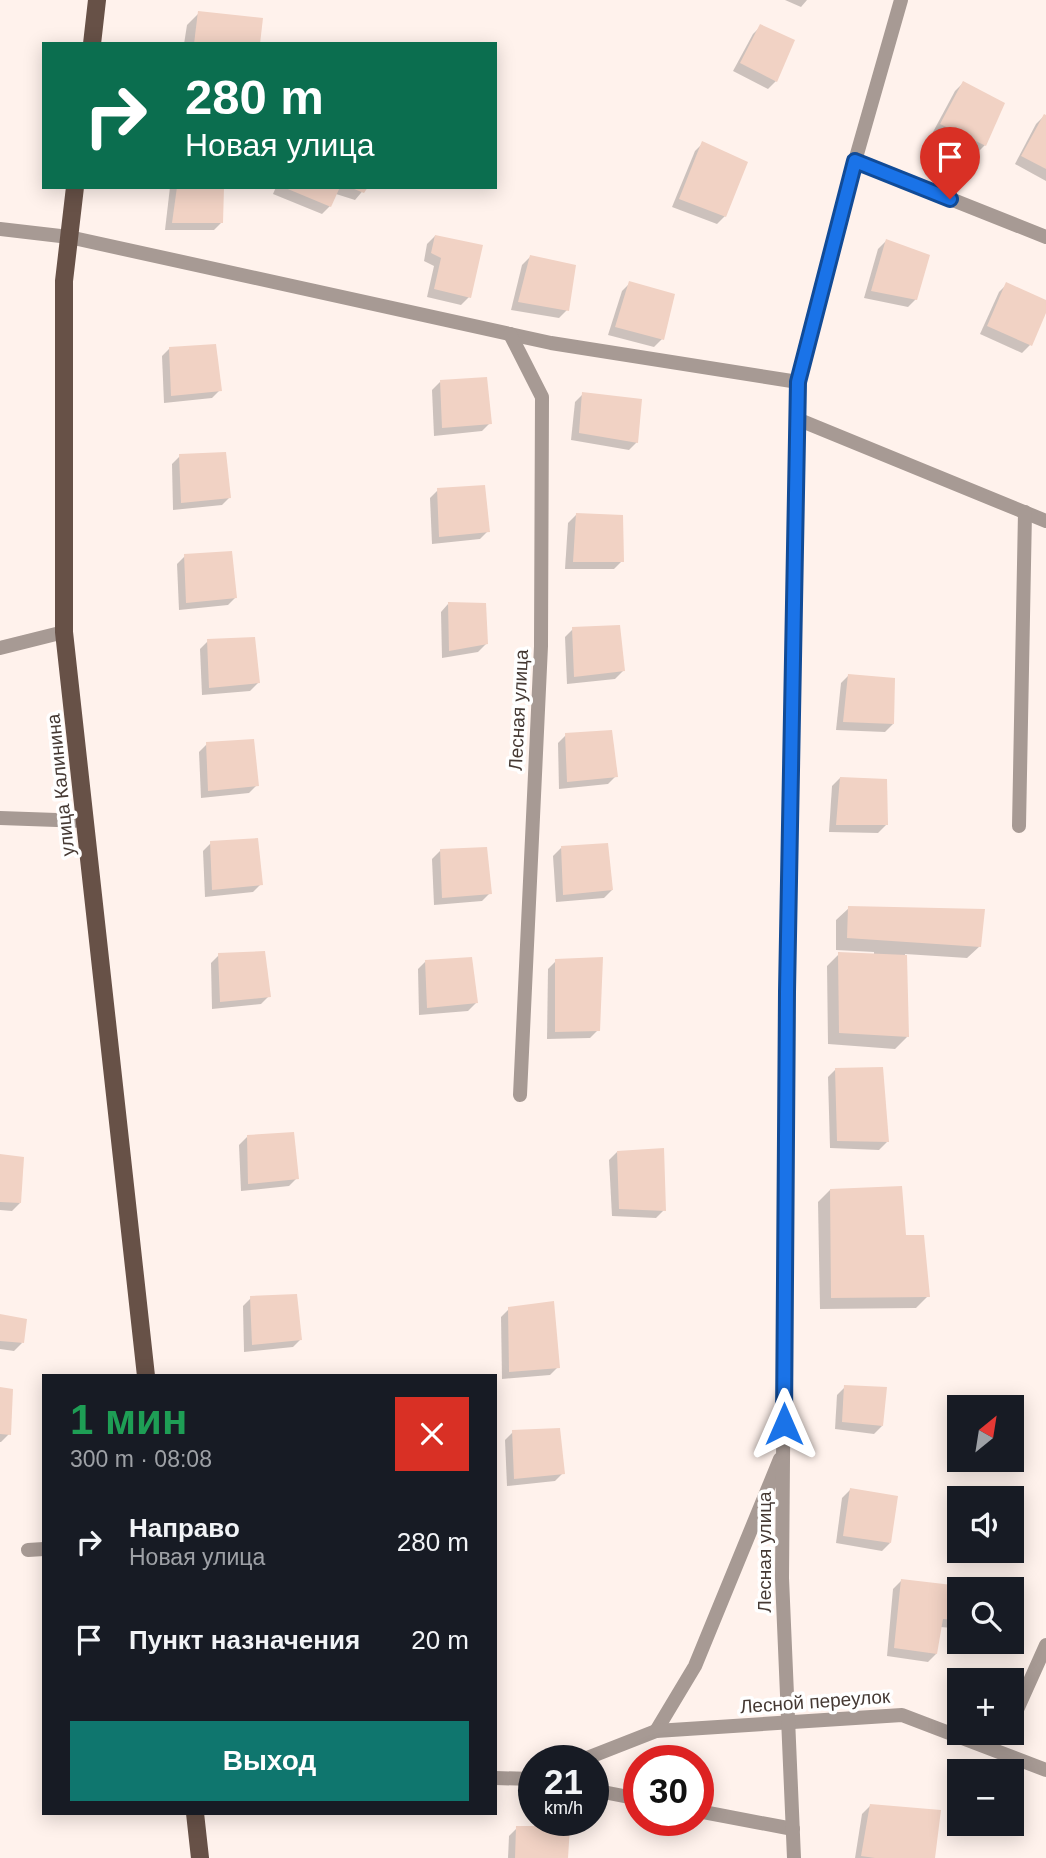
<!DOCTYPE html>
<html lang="ru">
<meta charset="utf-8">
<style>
:root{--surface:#171b24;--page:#242831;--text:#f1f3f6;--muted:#9ea1a6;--accent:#0f766e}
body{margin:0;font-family:Helvetica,sans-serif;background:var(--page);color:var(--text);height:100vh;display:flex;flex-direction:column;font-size:26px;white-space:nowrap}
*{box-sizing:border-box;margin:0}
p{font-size:23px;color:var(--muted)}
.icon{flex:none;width:38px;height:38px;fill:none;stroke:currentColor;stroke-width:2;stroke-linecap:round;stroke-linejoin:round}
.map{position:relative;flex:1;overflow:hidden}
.details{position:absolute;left:42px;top:1374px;width:455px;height:441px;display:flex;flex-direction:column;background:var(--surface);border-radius:0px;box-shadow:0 4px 18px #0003}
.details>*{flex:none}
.banner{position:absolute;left:42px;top:42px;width:455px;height:147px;border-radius:0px;box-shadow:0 4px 18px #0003;background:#0b6e4f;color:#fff;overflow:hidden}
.needle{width:46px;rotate:30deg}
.controls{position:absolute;left:947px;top:1395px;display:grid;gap:14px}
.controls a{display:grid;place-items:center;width:77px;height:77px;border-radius:0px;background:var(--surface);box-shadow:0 4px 18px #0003;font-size:35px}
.speed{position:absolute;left:518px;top:1745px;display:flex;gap:14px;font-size:35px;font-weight:700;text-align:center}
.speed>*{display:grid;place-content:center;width:91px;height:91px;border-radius:50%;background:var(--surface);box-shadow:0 4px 18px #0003;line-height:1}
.speed small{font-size:18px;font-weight:400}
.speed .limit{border:10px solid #d22;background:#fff;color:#111}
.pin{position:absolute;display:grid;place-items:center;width:60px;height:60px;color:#fff;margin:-72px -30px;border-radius:50% 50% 50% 0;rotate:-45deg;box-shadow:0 0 7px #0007}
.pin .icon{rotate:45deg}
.me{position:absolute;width:77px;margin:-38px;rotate:0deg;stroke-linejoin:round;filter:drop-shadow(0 0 5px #0008)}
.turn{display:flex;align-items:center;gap:24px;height:147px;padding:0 28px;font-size:32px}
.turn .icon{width:91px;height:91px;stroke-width:2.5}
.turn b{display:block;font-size:49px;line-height:60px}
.round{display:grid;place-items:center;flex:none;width:74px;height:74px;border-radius:0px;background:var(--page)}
.summary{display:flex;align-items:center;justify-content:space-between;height:119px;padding:0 28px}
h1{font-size:42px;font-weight:700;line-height:52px;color:#1e9e55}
.cta{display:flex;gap:14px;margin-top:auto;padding:14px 28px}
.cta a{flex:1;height:80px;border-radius:0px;background:var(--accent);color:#fff;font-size:28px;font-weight:700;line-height:80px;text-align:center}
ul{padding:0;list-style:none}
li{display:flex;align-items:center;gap:21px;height:98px;padding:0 28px}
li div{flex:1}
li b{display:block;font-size:26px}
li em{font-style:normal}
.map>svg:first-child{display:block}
.shadow{fill:#0003}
.building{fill:#f1d2c4}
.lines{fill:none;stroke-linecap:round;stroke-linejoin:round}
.lane{stroke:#a79a94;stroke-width:14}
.street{stroke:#a79a94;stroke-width:14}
.primary{stroke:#675147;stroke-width:18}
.route-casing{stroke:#114b97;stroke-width:18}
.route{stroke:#1a73e8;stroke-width:12}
.labels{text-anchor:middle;stroke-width:7;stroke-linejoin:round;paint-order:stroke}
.street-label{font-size:19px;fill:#453933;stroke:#fff}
</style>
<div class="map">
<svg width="1046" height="1858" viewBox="0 0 1046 1858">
<rect width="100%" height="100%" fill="#fff2ec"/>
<!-- shadow -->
<g class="shadow">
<polygon points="785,0 807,0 801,7"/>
<polygon points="199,13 259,44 184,44 187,25"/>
<polygon points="761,26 776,81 768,89 733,71 753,34"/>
<polygon points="963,83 985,145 977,153 933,132 955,91"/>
<polygon points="1044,116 1046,117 1046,181 1015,164 1036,124"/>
<polygon points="703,143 725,216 717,224 672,207 695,151"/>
<polygon points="170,187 222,187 222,222 214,230 165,230"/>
<polygon points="276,187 366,187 355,200 336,194 330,206 322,214 273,194"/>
<polygon points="435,236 469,297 461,305 427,297 434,266 424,261 427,244"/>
<polygon points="886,241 916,299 908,307 864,298 878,249"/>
<polygon points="530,257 567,310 559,318 511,310 522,265"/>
<polygon points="630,283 662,339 654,347 608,335 622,291"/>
<polygon points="1007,284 1046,302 1046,309 1030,345 1022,353 980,334 999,292"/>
<polygon points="170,348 220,390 212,398 164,403 162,356"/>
<polygon points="440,382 490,423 482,431 434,436 432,390"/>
<polygon points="583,394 637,442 629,450 571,440 575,402"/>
<polygon points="180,456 230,497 222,505 173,510 172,464"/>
<polygon points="438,490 488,531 480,539 432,544 430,498"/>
<polygon points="576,515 622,561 614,569 565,569 568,523"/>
<polygon points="185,556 236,597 228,605 179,610 177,564"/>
<polygon points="448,604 486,644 478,652 442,658 441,612"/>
<polygon points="573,629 623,671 615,679 567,684 565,637"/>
<polygon points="208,641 258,683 250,691 202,695 200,649"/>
<polygon points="849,675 893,724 885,732 836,730 841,683"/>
<polygon points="566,735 616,776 608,784 559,789 558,743"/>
<polygon points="207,744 257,785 249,793 201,798 199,752"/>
<polygon points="840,778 886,825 878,833 829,832 832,786"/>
<polygon points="211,843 261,884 253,892 205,897 203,851"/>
<polygon points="561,848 612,890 604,898 556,902 553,856"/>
<polygon points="440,851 490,893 482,901 434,905 432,859"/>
<polygon points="849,908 980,946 967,958 905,954 907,1037 895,1049 828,1044 827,966 839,954 874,955 874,952 836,950 836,920"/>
<polygon points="219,955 269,996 261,1004 212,1009 211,963"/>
<polygon points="426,961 476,1003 468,1011 419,1015 418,969"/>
<polygon points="556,961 598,1030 590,1038 547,1039 548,969"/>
<polygon points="836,1069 887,1142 879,1150 830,1148 828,1077"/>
<polygon points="247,1137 297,1178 289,1186 241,1191 239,1145"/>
<polygon points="617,1152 664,1210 656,1218 612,1216 609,1160"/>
<polygon points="0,1156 20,1203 12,1211 0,1210"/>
<polygon points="830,1190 904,1237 928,1296 916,1308 820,1309 818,1202"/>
<polygon points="251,1298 301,1339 293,1347 244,1352 243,1306"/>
<polygon points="509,1309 558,1367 550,1375 502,1379 501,1317"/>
<polygon points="0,1316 22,1343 14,1351 0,1349"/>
<polygon points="845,1387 882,1426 874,1434 835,1429 837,1395"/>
<polygon points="0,1389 9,1434 1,1442 0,1442"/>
<polygon points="513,1432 563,1473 555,1481 507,1486 505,1440"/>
<polygon points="850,1490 890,1543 882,1551 836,1543 842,1498"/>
<polygon points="901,1581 959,1589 959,1621 953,1628 940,1627 936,1654 928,1662 887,1656 893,1589"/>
<polygon points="870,1806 933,1858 855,1858 862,1814"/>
<polygon points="517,1828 566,1858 508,1858 509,1836"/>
</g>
<!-- building -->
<g class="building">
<polygon points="198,11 263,18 260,44 194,44"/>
<polygon points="760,24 795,40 777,82 740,63"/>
<polygon points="963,81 1005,103 986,146 940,124"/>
<polygon points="1044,114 1046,115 1046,169 1021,156"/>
<polygon points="702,141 748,162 726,217 679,199"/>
<polygon points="177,187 224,187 223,223 172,223"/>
<polygon points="283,187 340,187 331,207"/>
<polygon points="349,187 368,187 364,193"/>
<polygon points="435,235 483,245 471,298 434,289 441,258 431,253"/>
<polygon points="886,239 930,255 917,300 871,291"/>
<polygon points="530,255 576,265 569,311 518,302"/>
<polygon points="629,281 675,294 664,340 615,327"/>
<polygon points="1006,282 1046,300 1046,313 1032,346 987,326"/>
<polygon points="216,344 222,391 171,396 169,347"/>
<polygon points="487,377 492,424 442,428 440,380"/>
<polygon points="582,392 642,399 638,443 579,433"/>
<polygon points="226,452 231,498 181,503 179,454"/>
<polygon points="485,485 490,532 439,537 437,488"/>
<polygon points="576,513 623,515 624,562 573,562"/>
<polygon points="232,551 237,598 186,603 184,554"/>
<polygon points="448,602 486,603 488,644 449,651"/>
<polygon points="620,625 625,671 574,677 572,627"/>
<polygon points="255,637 260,683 209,688 207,639"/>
<polygon points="848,674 895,678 894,724 843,722"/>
<polygon points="612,730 618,777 567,782 565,733"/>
<polygon points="254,739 259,786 208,791 206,742"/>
<polygon points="840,777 887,779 888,825 836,825"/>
<polygon points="258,838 263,885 212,890 210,841"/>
<polygon points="608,843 613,890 563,895 561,846"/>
<polygon points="487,847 492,894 442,898 440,849"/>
<polygon points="848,906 985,909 981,947 847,938"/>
<polygon points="265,951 271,997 220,1002 218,953"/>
<polygon points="838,952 907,955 909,1037 839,1033"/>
<polygon points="472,957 478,1003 427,1008 425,960"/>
<polygon points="603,957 600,1031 555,1032 555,959"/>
<polygon points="883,1067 889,1142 837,1141 835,1068"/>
<polygon points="294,1132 299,1179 248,1184 247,1135"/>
<polygon points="664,1148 666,1211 619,1209 617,1151"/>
<polygon points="0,1154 24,1157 21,1203 0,1202"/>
<polygon points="902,1186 906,1235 924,1235 930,1297 831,1298 830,1189"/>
<polygon points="297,1294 302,1340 252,1345 250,1296"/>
<polygon points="554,1301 560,1368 509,1372 508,1307"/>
<polygon points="0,1314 27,1319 24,1343 0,1341"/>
<polygon points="844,1385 887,1387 883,1426 842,1422"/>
<polygon points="0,1387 13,1389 11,1435 0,1434"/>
<polygon points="560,1428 565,1474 514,1479 512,1430"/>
<polygon points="850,1488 898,1496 891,1543 843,1536"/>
<polygon points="901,1579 961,1586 961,1589 959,1589 959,1620 943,1619 937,1654 894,1648"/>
<polygon points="870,1804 941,1810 935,1858 875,1858 861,1856"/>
<polygon points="516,1826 570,1826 568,1858 515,1858"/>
</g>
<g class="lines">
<!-- lane -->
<g class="lane">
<polyline points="797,419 1046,521"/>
<polyline points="0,818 85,821"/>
<polyline points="1019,826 1025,512"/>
<polyline points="28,1550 44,1549"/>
<polyline points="1012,1721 1046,1645"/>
<polyline points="593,1790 639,1799"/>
<polyline points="698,1811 793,1829"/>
</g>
<!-- street -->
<g class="street">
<polyline points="855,161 1046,237"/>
<polyline points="0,229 69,237 551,343 798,382"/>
<polyline points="510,334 542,397 541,646 520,1095"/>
<polyline points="0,648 64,632"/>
<polyline points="656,1731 695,1666 780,1459"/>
<polyline points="582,1760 656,1731 902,1715 1046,1770"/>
<polyline points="495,1778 534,1779"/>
<polyline points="794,1858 782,1578 787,992 798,382 855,161 901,0"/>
</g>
<!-- primary -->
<g class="primary">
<polyline points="92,44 97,0"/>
<polyline points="75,187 64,281 64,632 146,1376"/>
<polyline points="195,1813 200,1858"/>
</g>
</g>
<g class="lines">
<!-- route casing -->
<g class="route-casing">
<polyline id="route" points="784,1424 787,992 798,382 855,161 950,199"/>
</g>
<!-- route -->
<use href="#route" class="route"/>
</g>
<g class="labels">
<!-- street labels -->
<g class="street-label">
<text transform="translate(518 710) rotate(-87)" y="7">Лесная улица</text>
<text transform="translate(60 785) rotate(-96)" y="7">улица Калинина</text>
<text transform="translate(764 1552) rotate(-90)" y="7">Лесная улица</text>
<text transform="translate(815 1701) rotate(-4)" y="7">Лесной переулок</text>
</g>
</g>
</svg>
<div class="controls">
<a><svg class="needle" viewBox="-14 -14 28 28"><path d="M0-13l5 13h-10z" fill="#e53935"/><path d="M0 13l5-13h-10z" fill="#9ea1a6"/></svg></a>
<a><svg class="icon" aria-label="sound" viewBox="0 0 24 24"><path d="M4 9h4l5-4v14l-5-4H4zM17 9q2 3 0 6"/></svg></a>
<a><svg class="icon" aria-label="search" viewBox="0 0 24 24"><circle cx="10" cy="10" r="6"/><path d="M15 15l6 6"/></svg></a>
<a>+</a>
<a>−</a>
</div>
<div class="speed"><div>21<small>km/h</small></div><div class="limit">30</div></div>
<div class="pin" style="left:950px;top:199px;background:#d93025"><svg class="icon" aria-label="arrive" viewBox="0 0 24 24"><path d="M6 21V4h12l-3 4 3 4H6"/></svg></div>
<svg class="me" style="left:784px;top:1424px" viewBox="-20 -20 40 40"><path d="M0-17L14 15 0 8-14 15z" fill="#1a73e8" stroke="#fff" stroke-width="4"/></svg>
<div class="banner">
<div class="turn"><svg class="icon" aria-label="right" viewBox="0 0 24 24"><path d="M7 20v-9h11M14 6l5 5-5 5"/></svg><div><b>280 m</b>Новая улица</div></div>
</div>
<section class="details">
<div class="summary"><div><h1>1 мин</h1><p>300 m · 08:08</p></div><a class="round" style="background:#d93025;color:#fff"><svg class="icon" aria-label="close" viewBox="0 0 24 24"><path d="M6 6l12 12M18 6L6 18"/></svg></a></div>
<ul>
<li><svg class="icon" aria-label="right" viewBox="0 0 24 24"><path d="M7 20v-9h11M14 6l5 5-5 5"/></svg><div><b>Направо</b><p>Новая улица</p></div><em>280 m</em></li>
<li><svg class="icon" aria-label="arrive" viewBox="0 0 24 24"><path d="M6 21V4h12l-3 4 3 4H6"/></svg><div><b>Пункт назначения</b></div><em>20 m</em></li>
</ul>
<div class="cta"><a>Выход</a></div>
</section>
</div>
